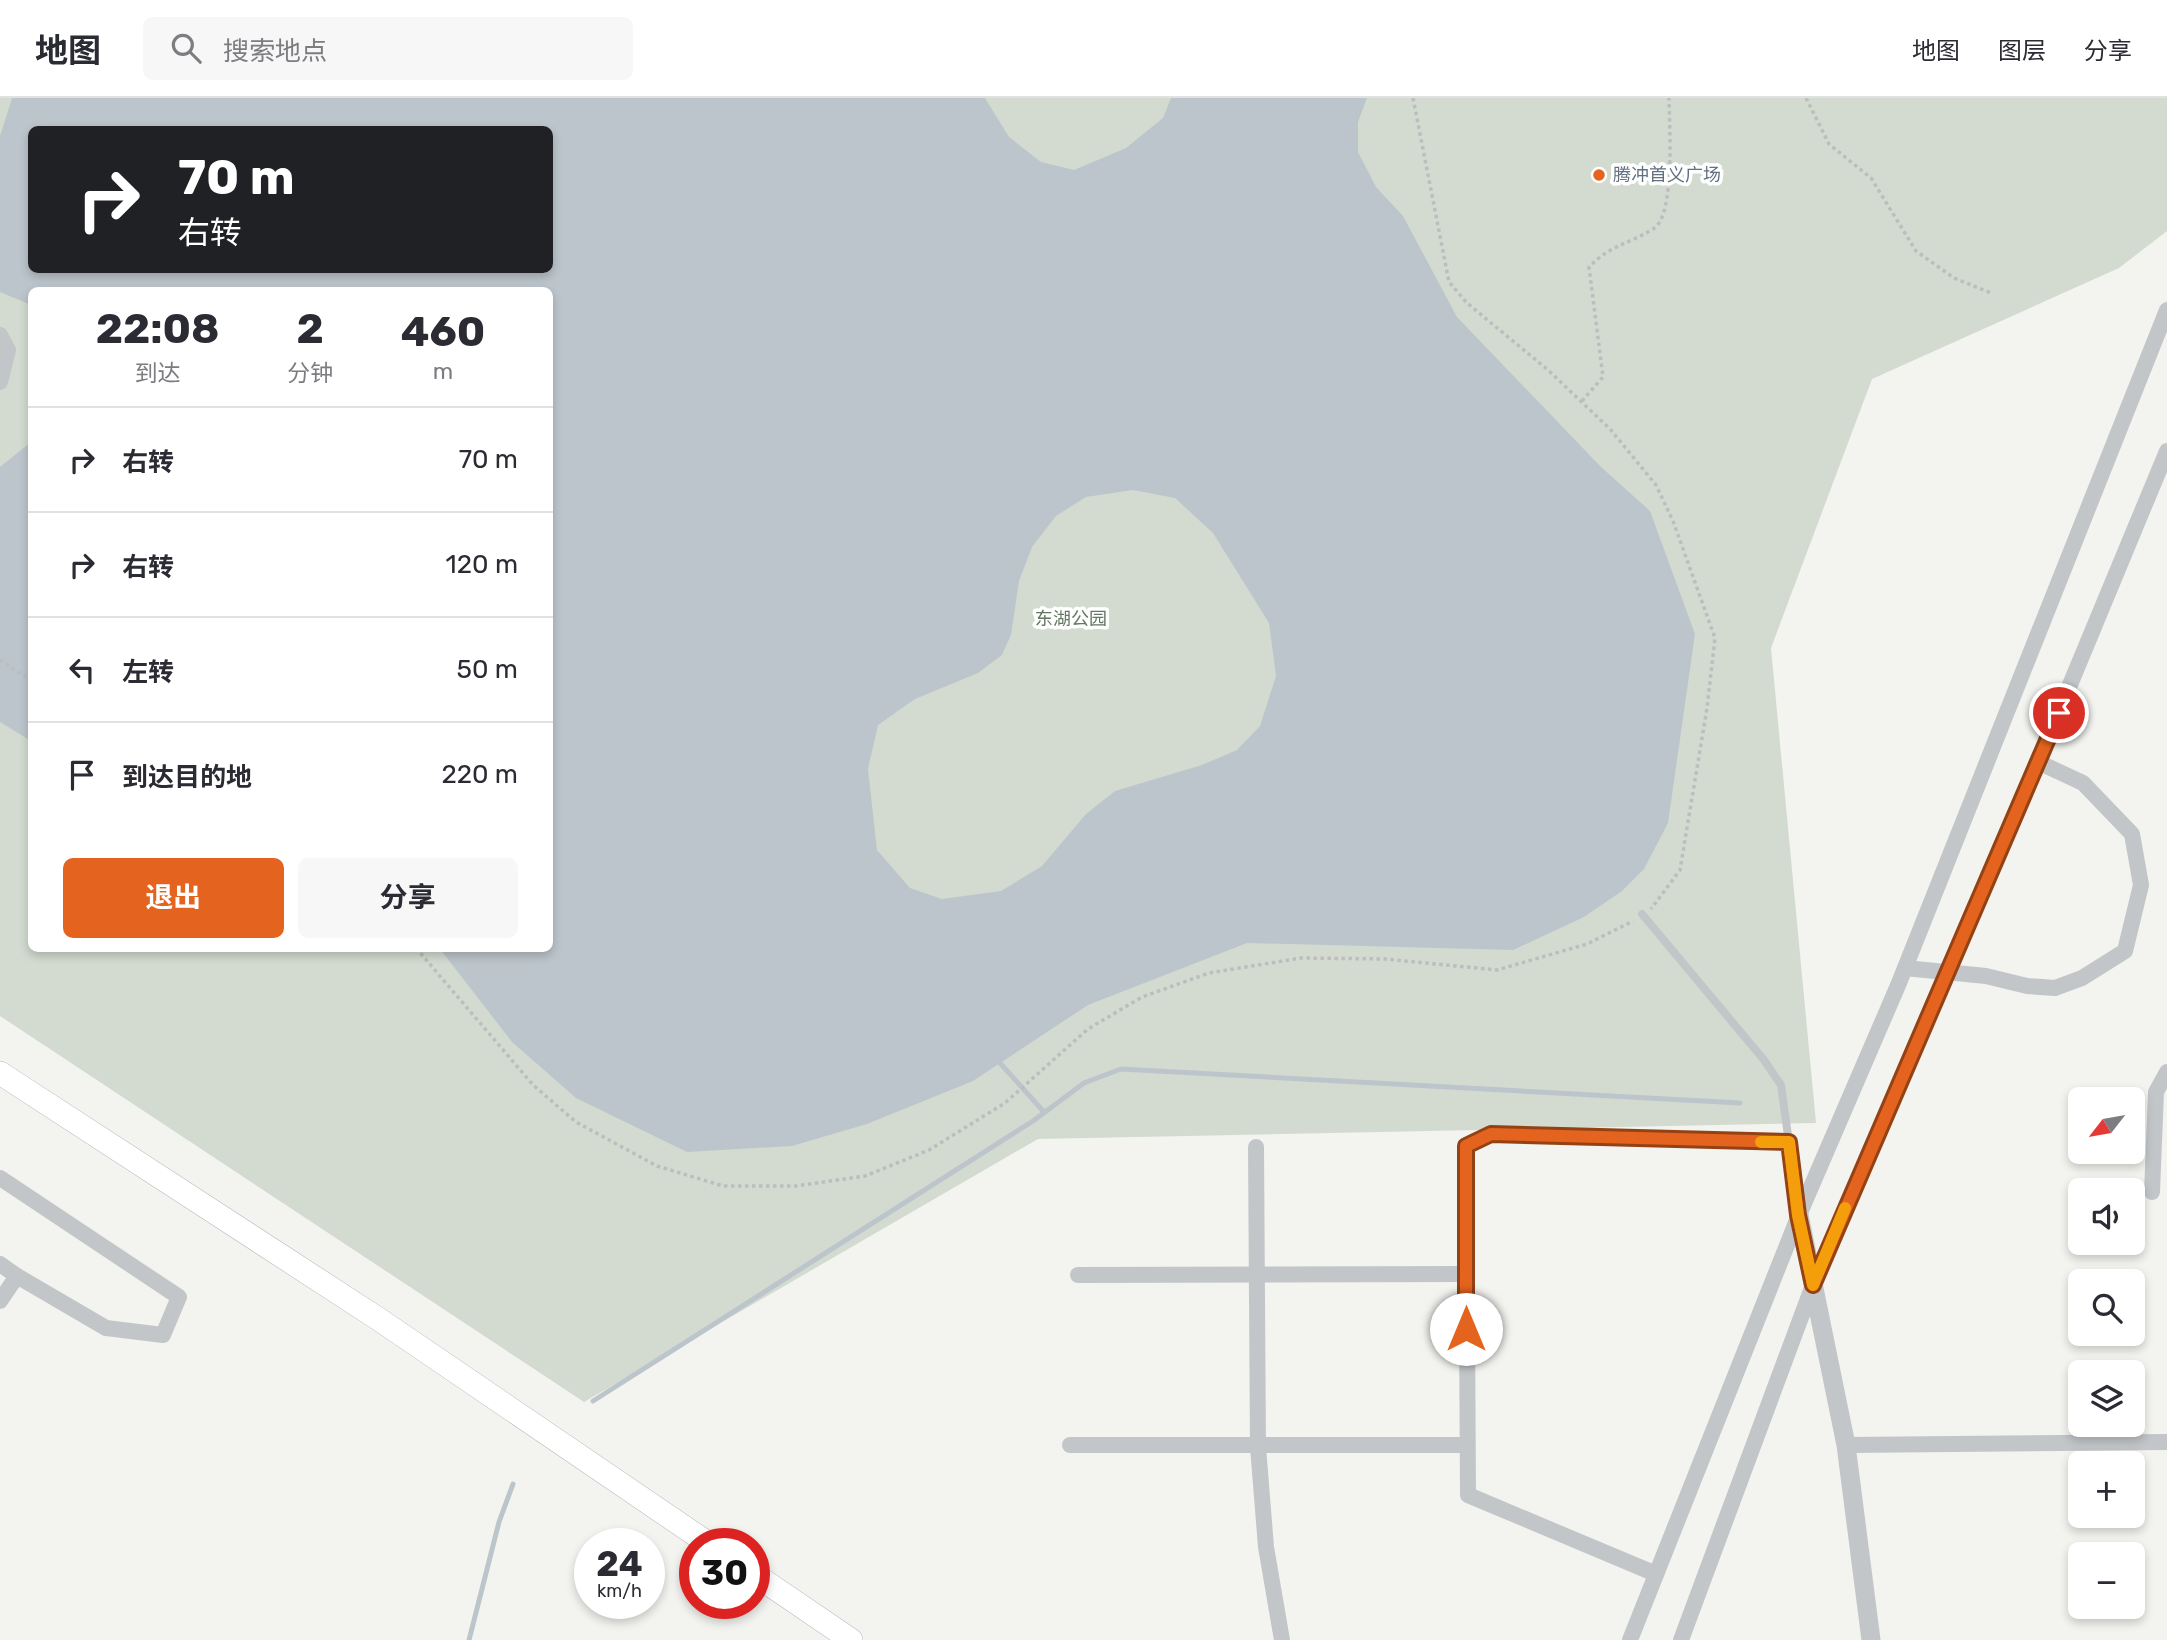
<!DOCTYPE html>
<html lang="zh">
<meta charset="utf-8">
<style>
:root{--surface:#fff;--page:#f7f7f7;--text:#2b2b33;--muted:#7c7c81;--line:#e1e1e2;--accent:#e4641f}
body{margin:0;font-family:Rubik,"Noto Sans SC",sans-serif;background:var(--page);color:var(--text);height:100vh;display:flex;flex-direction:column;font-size:26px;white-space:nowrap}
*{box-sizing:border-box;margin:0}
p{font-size:23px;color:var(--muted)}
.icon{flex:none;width:38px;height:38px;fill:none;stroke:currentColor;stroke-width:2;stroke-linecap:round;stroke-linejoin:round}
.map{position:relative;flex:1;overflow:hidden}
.side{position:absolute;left:28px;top:189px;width:525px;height:665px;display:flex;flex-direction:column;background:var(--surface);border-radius:10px;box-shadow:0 4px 10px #0003}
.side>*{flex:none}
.top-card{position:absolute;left:28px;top:28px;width:525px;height:147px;border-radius:10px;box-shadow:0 4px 10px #0003;background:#202124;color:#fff;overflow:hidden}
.needle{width:46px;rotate:239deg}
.fabs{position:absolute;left:2068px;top:989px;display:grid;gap:14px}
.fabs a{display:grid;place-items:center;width:77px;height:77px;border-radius:10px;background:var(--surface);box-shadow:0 4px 10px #0003;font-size:35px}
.speed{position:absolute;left:574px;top:1430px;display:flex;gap:14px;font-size:35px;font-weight:700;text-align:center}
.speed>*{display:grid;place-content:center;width:91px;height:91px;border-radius:50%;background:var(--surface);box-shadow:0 4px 10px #0003;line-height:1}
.speed small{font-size:18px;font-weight:400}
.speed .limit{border:10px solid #d22;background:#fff;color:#111}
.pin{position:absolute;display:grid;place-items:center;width:60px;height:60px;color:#fff;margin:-30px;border:4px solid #fff;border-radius:50%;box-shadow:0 2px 7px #0007}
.me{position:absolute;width:77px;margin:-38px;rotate:0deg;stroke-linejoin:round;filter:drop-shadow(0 0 5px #0008)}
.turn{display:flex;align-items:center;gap:24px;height:147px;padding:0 35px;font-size:32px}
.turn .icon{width:91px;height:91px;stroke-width:2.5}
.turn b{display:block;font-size:49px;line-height:60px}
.eta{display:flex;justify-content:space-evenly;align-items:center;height:119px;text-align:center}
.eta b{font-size:42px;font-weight:700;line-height:49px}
.button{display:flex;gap:14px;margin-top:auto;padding:14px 35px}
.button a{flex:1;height:80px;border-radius:10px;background:var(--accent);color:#fff;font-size:28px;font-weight:700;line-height:80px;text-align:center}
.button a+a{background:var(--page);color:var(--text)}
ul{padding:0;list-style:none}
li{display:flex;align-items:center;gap:21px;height:105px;padding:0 35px;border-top:2px solid var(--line)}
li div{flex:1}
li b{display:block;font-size:26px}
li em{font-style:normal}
header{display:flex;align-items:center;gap:42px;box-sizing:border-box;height:98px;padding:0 35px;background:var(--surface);border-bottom:2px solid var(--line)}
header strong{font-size:33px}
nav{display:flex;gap:38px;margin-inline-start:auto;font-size:24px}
.search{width:490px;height:63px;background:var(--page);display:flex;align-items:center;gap:18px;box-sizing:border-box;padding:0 24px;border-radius:10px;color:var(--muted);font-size:26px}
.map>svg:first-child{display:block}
.green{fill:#d3dbd0;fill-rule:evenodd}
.water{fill:#bcc5cb;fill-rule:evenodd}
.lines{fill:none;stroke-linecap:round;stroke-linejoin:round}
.stream{stroke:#bcc5cb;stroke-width:5}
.secondary-casing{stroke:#b5b9bd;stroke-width:24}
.path{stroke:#bcbdbf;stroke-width:3.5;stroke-dasharray:3.5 3.5;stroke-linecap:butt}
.service{stroke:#c3c6c9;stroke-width:8}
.minor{stroke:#c3c6c9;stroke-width:16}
.tertiary{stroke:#c3c6c9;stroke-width:19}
.secondary{stroke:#fff;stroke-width:23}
.route-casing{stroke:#944114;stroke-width:18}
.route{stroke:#e4641f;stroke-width:12}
.slow{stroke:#f59e0b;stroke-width:12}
.poi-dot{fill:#e4641f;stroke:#fff;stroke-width:2.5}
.labels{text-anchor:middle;stroke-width:7;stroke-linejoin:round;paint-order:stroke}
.poi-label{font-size:18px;fill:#627081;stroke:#fff;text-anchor:start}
.park-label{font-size:18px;fill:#637861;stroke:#fff}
</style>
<header>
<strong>地图</strong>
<div class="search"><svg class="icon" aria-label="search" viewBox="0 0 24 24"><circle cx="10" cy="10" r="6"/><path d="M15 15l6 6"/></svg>搜索地点</div>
<nav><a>地图</a><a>图层</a><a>分享</a></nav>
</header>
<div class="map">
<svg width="2167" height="1542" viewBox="0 0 2167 1542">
<rect width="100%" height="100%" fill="#f3f4ef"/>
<!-- green -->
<path class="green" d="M 0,0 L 2167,0 L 2167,133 L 2119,170 L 1872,281 L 1771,550 L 1816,1025 L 1038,1041 L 584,1304 L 0,918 ZM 32,32 L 550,32 L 550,172 L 32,172 ZM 32,192 L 550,192 L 550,850 L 32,850 Z"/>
<!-- water -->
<g class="water">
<path d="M 12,0 L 985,0 L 1009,39 L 1041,64 L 1074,72 L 1126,50 L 1163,20 L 1171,0 L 1367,0 L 1358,24 L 1358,54 L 1376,89 L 1403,118 L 1457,219 L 1600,368 L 1650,413 L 1695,536 L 1668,725 L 1644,771 L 1622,793 L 1584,819 L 1513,852 L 1247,845 L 1088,907 L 973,983 L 867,1026 L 792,1048 L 687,1054 L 576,1000 L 512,944 L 440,851 L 550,850 L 550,192 L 32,192 L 31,207 L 0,194 L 0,38 ZM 32,32 L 550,32 L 550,172 L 32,172 ZM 1133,392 L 1175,400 L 1213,435 L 1269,525 L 1276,578 L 1260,628 L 1237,652 L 1202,667 L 1115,693 L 1086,716 L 1042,768 L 1001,793 L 942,801 L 910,790 L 877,752 L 868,671 L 878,627 L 915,601 L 978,575 L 1002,557 L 1011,537 L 1019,483 L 1032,449 L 1056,418 L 1086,399 Z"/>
<polygon points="31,344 31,643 0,624 0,369"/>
</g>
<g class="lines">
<!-- stream -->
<g class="stream">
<polyline points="1000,965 1044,1014"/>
<polyline points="593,1303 1033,1023 1084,985 1121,971 1740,1005"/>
<polyline points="469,1542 499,1424 513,1386"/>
</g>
<!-- secondary casing -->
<g class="secondary-casing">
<g id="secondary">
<polyline points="0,975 380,1222 709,1446"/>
<polyline points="754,1476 851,1542"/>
</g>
</g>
<!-- path -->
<g class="path">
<polyline points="1413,0 1449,184 1467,205 1548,272 1610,331 1656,387 1673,423 1715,540 1707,610 1680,772 1651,811"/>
<polyline points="1806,0 1829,46 1871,80 1916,153 1954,180 1991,195"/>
<path d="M 1582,303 L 1603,279 L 1589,169 C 1612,146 1627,147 1653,131 C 1676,118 1669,26 1669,0"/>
<polyline points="0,562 32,583"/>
<polyline points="30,662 32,662"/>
<polyline points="416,850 533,987 576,1024 657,1068 723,1088 796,1088 865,1078 929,1052 1005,1005 1088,931 1142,899 1209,875 1301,860 1385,861 1497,872 1587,846 1633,823"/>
</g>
<!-- service -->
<polyline class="service" points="1642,816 1764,962 1781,987 1798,1110"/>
<!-- minor -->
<g class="minor">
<polyline points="0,237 8,252 0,284"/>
<polyline points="1905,870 1986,878 2027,888 2055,890 2082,880 2125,853 2141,787 2132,736 2083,685 2038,664"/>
<polyline points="1256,1049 1258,1349 1266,1449 1282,1542"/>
<polyline points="0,1080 179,1199 163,1237 106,1230 17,1178 0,1203"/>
<polyline points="2152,1094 2156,994 2167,974"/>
<polyline points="0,1166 17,1178"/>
<polyline points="1078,1177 1465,1176"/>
<polyline points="1070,1347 1467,1347"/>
<polyline points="1846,1347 2167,1344"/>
<polyline points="1656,1476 1468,1397 1466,1048 1491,1036 1789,1044"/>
<polyline points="1630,1542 1799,1117 1899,885 2167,212"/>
<polyline points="1681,1542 1813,1187 2038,664 2167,353"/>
</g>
<!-- tertiary -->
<polyline class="tertiary" points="1799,1117 1846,1347 1871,1542"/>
<!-- secondary -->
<use href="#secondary" class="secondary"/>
</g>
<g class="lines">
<!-- route casing -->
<g class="route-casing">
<polyline id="route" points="1466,1231 1466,1048 1491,1036 1789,1044 1798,1117 1813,1187 2059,615"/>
</g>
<!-- route -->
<use href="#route" class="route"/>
<!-- slow -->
<polyline class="slow" points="1761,1044 1789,1044 1798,1117 1813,1187 1845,1110"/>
</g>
<!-- markers -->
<circle class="poi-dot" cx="1599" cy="77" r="7"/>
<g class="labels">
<!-- poi labels -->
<g class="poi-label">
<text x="1613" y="83">腾冲首义广场</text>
</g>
<!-- park labels -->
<g class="park-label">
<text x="1071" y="527">东湖公园</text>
</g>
</g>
</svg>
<div class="fabs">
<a><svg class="needle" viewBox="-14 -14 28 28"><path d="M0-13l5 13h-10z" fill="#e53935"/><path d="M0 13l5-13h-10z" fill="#7c7c81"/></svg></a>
<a><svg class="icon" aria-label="sound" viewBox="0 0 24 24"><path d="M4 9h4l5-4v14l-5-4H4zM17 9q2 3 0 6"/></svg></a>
<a><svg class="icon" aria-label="search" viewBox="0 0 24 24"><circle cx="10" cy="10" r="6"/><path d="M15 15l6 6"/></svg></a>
<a><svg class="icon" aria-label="layers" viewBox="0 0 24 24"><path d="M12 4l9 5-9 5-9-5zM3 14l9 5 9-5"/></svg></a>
<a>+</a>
<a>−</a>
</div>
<div class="speed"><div>24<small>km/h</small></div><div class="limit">30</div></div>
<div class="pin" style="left:2059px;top:615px;background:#d93025"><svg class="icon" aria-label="arrive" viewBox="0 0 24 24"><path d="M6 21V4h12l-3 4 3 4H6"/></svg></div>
<svg class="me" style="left:1466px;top:1231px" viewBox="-20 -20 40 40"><circle r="19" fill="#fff"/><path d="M0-13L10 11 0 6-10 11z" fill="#e4641f"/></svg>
<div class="top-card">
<div class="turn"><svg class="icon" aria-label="right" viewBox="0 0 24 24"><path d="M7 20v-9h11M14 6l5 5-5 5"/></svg><div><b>70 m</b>右转</div></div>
</div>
<section class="side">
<div class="eta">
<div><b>22:08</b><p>到达</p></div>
<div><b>2</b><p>分钟</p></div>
<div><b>460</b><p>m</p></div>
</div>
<ul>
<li><svg class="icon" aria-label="right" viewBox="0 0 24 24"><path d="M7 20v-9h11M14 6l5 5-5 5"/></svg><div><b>右转</b></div><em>70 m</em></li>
<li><svg class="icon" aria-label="right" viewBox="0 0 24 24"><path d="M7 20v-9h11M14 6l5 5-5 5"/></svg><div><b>右转</b></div><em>120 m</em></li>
<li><svg class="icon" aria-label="left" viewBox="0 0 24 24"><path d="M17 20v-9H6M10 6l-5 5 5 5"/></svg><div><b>左转</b></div><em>50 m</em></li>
<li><svg class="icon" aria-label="arrive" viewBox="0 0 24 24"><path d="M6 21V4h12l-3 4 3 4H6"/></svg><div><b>到达目的地</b></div><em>220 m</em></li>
</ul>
<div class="button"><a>退出</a><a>分享</a></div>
</section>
</div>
